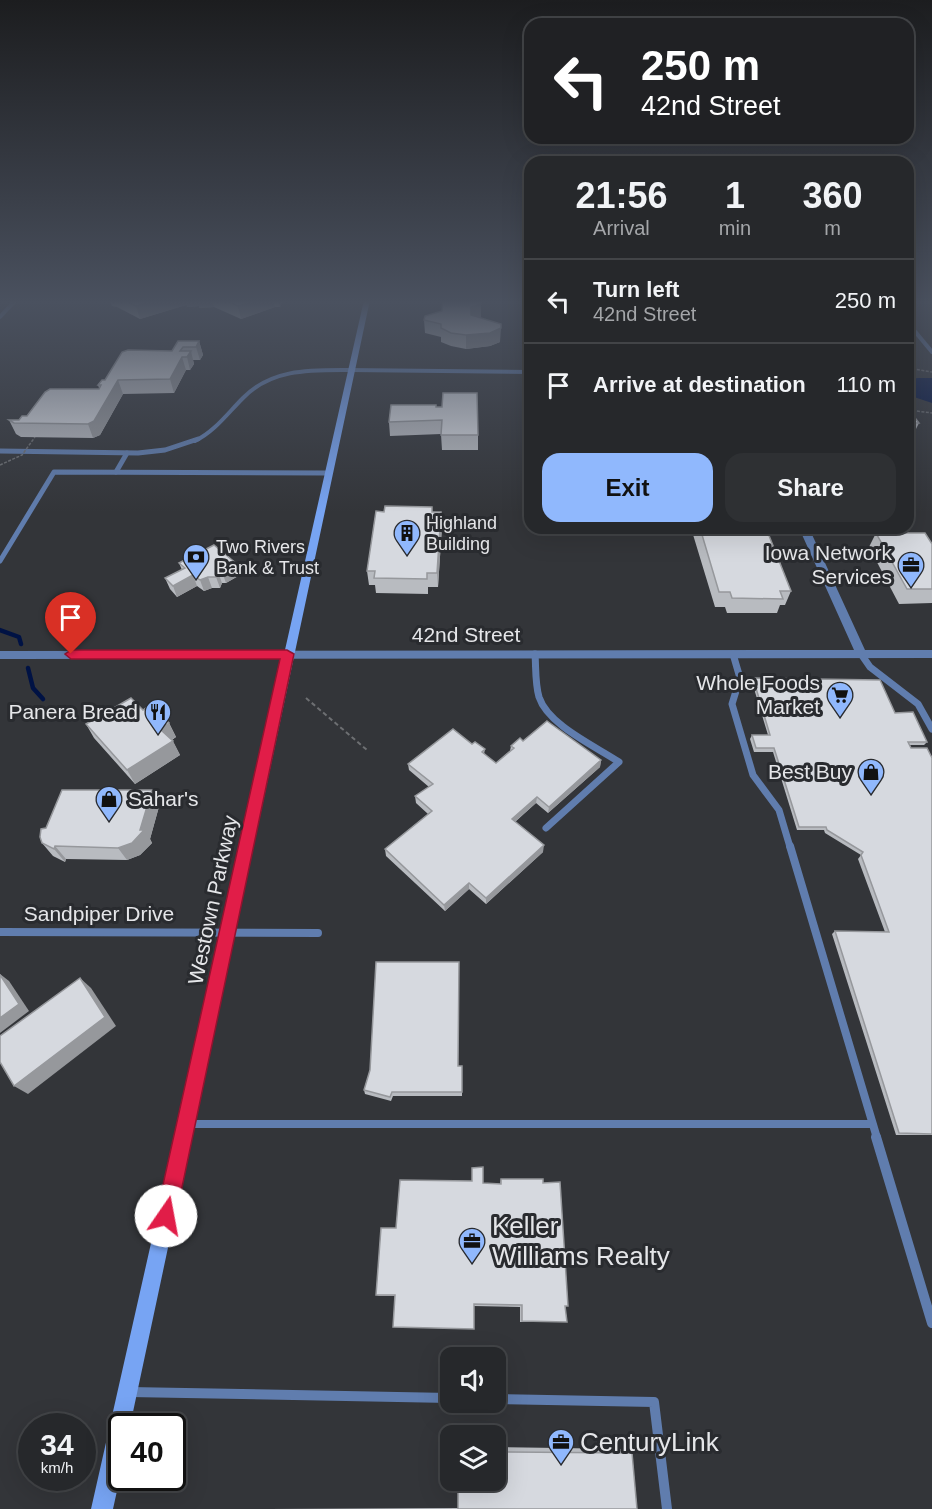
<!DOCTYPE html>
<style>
:root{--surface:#26282b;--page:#2e3033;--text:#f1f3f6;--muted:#a4a6a9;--line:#424447;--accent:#90b8fd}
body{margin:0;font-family:Helvetica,sans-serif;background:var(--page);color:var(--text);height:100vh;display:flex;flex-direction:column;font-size:22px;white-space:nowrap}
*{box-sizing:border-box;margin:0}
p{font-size:20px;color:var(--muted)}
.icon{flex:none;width:33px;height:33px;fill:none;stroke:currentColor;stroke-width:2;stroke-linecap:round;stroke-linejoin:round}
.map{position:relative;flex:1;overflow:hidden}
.side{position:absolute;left:524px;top:156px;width:390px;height:378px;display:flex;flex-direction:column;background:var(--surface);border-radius:18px;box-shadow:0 6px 24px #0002,0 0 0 2px var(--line)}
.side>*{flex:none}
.hud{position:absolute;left:524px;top:18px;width:390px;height:126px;border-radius:18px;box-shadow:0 6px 24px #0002,0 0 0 2px var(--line);background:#202124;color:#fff;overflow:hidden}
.fabs{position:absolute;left:440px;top:1347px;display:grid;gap:12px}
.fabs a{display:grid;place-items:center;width:66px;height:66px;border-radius:12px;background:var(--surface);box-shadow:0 6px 24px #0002,0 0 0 2px var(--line);font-size:30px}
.speed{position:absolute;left:18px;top:1413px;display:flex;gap:12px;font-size:30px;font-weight:700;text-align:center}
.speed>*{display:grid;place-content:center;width:78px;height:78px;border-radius:50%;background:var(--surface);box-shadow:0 6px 24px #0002,0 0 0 2px var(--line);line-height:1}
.speed small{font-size:15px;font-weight:400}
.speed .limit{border:3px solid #111;border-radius:9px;background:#fff;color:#111}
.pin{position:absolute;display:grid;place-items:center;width:51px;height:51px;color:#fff;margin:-62px -26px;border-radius:50% 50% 50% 0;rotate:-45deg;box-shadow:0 0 6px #0007}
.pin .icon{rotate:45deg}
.me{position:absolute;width:66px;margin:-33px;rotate:12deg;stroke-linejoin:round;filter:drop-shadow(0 0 4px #0008)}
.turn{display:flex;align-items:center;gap:21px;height:126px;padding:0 18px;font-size:27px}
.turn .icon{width:78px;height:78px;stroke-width:2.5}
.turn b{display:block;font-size:42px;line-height:51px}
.eta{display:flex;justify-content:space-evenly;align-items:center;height:102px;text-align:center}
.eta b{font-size:36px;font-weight:600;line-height:42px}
.cta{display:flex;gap:12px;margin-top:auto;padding:12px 18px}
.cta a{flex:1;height:69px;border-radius:18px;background:var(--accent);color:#111;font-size:24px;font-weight:600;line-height:69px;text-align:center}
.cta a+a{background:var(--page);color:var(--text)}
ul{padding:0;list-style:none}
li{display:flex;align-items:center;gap:18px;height:84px;padding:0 18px;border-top:2px solid var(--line)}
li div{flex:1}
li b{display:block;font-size:22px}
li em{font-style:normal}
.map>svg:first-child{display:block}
.water{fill:#001244}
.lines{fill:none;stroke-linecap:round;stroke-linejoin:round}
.stream{stroke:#001244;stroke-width:4.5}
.path-far1{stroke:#6d6f72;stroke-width:1.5;stroke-dasharray:3 1.5;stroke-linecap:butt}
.path{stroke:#6d6f72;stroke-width:2;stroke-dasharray:4.5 3;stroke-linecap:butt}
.lane-far4{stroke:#607dae;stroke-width:4}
.lane-far3{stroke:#607dae;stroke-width:5}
.lane-far2{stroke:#607dae;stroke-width:7}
.lane-far1{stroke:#607dae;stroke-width:8}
.lane{stroke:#607dae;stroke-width:10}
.street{fill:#607dae;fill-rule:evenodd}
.secondary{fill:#77a4f3;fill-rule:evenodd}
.path-bridge{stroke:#6d6f72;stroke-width:1.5;stroke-dasharray:3 1.5;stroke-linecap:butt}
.wall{fill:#b8bbc0}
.shaded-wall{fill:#96989c}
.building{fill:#d6d9df;stroke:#96989c;stroke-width:1.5}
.route{fill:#e11d48;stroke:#92132f;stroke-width:1.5}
.labels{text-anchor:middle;stroke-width:6;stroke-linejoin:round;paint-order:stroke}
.far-poi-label{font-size:18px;fill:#e5e6e9;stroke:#292b2f;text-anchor:start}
.poi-label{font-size:21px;fill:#e5e6e9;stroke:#292b2f;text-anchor:end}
.street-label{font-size:21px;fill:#e5e6e9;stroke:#292b2f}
.near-poi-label{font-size:26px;fill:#e5e6e9;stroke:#292b2f;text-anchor:start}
</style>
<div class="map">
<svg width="932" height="1509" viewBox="0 0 932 1509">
<rect width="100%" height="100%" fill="#333539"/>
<!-- water -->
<polygon class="water" points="917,378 932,378 932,403 908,395 910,381"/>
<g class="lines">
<!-- stream -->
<g class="stream">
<polyline points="0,630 19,637 21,644"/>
<polyline points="28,668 33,688 43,699"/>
</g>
<!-- path-far1 -->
<g class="path-far1">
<polyline points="908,368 932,372"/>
<polyline points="908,410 932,413"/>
</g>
<!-- path -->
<polyline class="path" points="306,698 367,750"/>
<!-- lane-far4 -->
<g class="lane-far4">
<polyline points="0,317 16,300"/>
<polyline points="908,323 932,352"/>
<path d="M 195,441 C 215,431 227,414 243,398 C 272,368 312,370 351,370"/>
</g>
<!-- lane-far3 -->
<g class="lane-far3">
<polyline points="0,451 138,453 165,450 198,439"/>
<polyline points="116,472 127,453"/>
<polyline points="0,561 54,472 328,473"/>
</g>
<!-- lane-far2 -->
<g class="lane-far2">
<path d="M 535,654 C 536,668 535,683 539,697 C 548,725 595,746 619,762 L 546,828"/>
<polyline points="733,654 740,678 732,704 753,775 779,810 790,847"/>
<polyline points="861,654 870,667 918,704 932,729"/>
</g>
<!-- lane-far1 -->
<g class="lane-far1">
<polyline points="790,846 877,1138"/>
<polyline points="0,932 318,933"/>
<polyline points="186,1124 872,1124"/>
</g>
<!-- lane -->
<g class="lane">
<polyline points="876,1137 932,1323"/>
<polyline points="129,1392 450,1398"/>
<polyline points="495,1399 654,1402 667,1509"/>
</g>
<!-- street -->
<g class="street">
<polygon points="348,368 530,370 530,374 351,372 348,372"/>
<polygon points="799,528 809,528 865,650 932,650 932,658 0,659 0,651 854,650"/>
</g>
<!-- secondary -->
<polygon class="secondary" points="364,300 370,300 130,1426 122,1426 122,1468 113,1509 91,1509"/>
<!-- path-bridge -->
<polyline class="path-bridge" points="0,465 22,455 35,437"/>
</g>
<!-- wall -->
<g class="wall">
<polygon points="110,300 283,301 280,307 275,307 241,319 214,307 199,308 199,306 187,307 187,305 186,305 140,319 117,307 112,306"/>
<polygon points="481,300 481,317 479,318 500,342 490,346 466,349 451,346 441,342 441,337 425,333 424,320"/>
<polygon points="178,341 199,341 203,355 200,360 193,360 194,364 190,370 186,370 174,393 123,394 100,435 93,438 21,437 16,434 9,420 19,420 99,389 99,388 98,385 105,380 172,351"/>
<polygon points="436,407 478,435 478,450 442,450 441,434 390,436 389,422"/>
<polygon points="908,410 919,423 912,437 908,437"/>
<polygon points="384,512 441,512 442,526 438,587 428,587 428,594 376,593 375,585 369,585 367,571"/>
<polygon points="691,528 766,528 791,591 785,605 780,605 777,613 727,613 725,607 715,607"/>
<polygon points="876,533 932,544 932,603 899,604 869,547"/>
<polygon points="179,563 240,575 226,583 222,583 220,588 212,588 204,591 197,586 177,597 170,589 165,578 182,570"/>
<polygon points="753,678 895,713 927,742 924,745 910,745 911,748 932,758 932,1135 896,1135 832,934 835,931 885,932 858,859 861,855 825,833 824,830 797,830 773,752 754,752 750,739 752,735 768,735 752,682"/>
<polygon points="143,710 169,723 176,737 172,740 180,755 135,784 94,738 86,724"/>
<polygon points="523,741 601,760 600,767 548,813 536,803 515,822 543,852 486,904 469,889 445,911 386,856 385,849 428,814 416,803 415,796 429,787 409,770 408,764 472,744 485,749 484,754 496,763 510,751 511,746"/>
<polygon points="152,790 160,803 150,839 152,843 140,855 127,860 66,859 65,862 53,856 42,843 46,828"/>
<polygon points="462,1066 462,1096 393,1096 391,1101 365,1094 364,1090 370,1070"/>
<polygon points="501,1179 543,1183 568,1306 565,1306 567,1322 520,1322 520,1307 474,1306 395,1296 379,1296 376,1295 396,1228 483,1183 500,1184"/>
<polygon points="495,1447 626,1449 632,1453 637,1509 269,1509 458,1508 495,1480"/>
</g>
<!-- shaded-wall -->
<g class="shaded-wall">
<polygon points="155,300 184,300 186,305 140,319 136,306"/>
<polygon points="185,300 212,300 214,307 199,308 199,306 187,307"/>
<polygon points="255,300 273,300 275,307 241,319 238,306"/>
<polygon points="279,300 283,300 280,307"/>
<polygon points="481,304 481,317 471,320 471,328 471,307"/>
<polygon points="501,328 500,342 490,346 466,349 466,335"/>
<polygon points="199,341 203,355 200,360 196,347"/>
<polygon points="191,351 194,364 190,370 187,357"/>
<polygon points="182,357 186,370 174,393 170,379"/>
<polygon points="118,380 123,394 100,435 93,438 88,424"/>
<polygon points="441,512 442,526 438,587 437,573"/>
<polygon points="237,564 240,575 226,583 222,572"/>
<polygon points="218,572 222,583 220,588 216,577"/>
<polygon points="193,575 197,586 177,597 173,586"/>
<polygon points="208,577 212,588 204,591 200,580"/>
<polygon points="169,723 176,737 167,742 160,729"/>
<polygon points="173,741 180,755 135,784 127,770"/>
<polygon points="601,760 600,767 548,813 549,807"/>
<polygon points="152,790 160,803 150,839 152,843 140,855 127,860 118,848 140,830"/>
<polygon points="537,797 536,803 511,825 512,819"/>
<polygon points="544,845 543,852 486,904 486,898"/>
<polygon points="55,846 66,859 65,862 54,849"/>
<polygon points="469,883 469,889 445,911 444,905"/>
<polygon points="0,974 9,981 29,1011 0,1033"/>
<polygon points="80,978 91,988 116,1026 28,1094 14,1086"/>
</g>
<!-- building -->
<g class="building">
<polygon points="125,300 155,300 136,306"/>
<polygon points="225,300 255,300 238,306"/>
<polygon points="443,300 481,300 481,304 471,307 471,315 501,324 501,328 490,333 466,335 451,333 441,328 441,324 424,320 425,316 442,311"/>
<polygon points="178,341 199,341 196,347 183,347 180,351 191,351 187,357 182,357 170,379 118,380 94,421 88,424 14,423 9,420 19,420 22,416 27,416 45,392 50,389 99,389 101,385 98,385 102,380 105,380 122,352 128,350 172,351"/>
<polygon points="443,393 477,393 478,435 441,435 442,420 389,422 391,405 436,405 436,407 442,407"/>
<polygon points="908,410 909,410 919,423 908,423"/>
<polygon points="385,506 432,507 432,512 441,512 437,573 427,573 427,579 374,578 375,571 367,571 376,511 384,512"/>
<polygon points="700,528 766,528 791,591 780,591 783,599 732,598 730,592 719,592"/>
<polygon points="876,533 925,533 932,544 932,589 907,589"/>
<polygon points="214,545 237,564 222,572 218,572 216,577 208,577 200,580 193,575 173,586 165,578 185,568 179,563"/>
<polygon points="753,678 880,680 895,713 913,712 927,742 908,742 911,748 927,748 932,758 932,1134 899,1133 835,931 889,932 861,855 863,852 827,830 826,827 799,827 774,748 756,748 752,735 770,735"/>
<polygon points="131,698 143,710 150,705 169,723 160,729 173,741 127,770 86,724"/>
<polygon points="547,721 601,760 549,807 537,797 512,819 544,845 486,898 469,883 444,905 385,849 432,811 415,796 433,784 408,764 453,729 472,744 475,742 485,749 482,752 496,763 514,748 511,746 520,738 523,741"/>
<polygon points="62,790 152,790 140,830 144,830 132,843 118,848 55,846 54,849 42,843 40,837 41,829 46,828"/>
<polygon points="376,962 459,962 458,1066 462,1066 462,1092 392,1092 390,1097 364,1090 370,1070"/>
<polygon points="0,975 19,1004 0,1018"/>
<polygon points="80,978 105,1017 14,1086 0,1062 0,1036"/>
<polygon points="483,1167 483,1183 501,1184 501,1179 543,1179 543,1183 560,1182 568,1306 565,1306 567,1322 522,1321 522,1305 474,1304 474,1329 393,1327 395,1295 376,1295 381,1228 396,1228 400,1180 472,1181 472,1168"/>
<polygon points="495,1452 632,1453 637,1509 458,1509 458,1480 495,1480"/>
</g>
<!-- sky -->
<linearGradient id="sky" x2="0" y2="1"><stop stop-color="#1c1d1f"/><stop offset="0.59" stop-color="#4a515f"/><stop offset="1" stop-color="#4a515f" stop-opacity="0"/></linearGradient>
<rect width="932" height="512" fill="url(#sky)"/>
<!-- route -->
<polygon class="route" points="71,650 287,650 294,654 176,1216 173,1223 166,1226 159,1223 156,1216 280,659 71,659 65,654"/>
<!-- icons -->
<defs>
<g id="building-pin" transform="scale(1.35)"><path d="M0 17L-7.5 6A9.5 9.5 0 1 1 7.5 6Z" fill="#90b8fd" stroke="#292b2f"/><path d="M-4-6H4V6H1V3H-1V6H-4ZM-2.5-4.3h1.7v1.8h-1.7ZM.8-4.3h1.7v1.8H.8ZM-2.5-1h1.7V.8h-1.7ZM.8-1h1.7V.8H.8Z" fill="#111"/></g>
<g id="bank-pin" transform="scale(1.35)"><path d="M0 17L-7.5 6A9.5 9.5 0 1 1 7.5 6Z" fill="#90b8fd" stroke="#292b2f"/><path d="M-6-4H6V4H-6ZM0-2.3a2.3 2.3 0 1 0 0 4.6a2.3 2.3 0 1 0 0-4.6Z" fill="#111"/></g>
<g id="office-pin" transform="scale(1.35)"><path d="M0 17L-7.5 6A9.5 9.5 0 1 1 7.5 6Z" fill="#90b8fd" stroke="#292b2f"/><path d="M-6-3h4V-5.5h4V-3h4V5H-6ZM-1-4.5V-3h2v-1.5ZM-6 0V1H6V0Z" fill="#111"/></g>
<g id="supermarket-pin" transform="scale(1.35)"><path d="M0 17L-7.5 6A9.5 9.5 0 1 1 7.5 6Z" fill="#90b8fd" stroke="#292b2f"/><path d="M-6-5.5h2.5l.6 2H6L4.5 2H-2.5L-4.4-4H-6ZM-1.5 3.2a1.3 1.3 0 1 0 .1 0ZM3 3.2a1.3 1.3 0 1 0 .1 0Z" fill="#111"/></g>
<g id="restaurant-pin" transform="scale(1.35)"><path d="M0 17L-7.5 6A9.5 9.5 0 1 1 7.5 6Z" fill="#90b8fd" stroke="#292b2f"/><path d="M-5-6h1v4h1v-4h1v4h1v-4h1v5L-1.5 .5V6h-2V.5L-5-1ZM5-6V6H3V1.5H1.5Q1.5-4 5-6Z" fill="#111"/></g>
<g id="shop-pin" transform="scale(1.35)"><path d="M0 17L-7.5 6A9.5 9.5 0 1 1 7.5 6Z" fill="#90b8fd" stroke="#292b2f"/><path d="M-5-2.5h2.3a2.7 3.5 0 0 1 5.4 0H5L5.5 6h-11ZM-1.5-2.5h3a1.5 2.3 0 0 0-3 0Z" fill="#111"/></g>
</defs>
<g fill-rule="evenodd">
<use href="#building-pin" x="407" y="533"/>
<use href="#bank-pin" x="196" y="557"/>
<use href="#office-pin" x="911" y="565"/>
<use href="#supermarket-pin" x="840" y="695"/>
<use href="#restaurant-pin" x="158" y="712"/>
<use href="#shop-pin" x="871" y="772"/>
<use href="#shop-pin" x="109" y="799"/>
<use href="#office-pin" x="472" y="1241"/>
<use href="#office-pin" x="561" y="1442"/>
</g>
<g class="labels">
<!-- far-poi labels -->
<g class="far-poi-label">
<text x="426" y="529">Highland<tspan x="426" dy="21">Building</tspan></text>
<text x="216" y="553">Two Rivers<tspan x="216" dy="21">Bank &amp; Trust</tspan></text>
</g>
<!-- poi labels -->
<g class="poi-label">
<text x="892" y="560">Iowa Network<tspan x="892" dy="24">Services</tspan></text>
<text x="820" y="690">Whole Foods<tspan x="820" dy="24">Market</tspan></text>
<text x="138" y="719">Panera Bread</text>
<text x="852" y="779">Best Buy</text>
<text x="128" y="806" text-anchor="start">Sahar's</text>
</g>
<!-- street labels -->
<g class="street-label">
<text x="466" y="642">42nd Street</text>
<text transform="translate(213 900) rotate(-78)" y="7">Westown Parkway</text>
<text x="99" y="921">Sandpiper Drive</text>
</g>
<!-- near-poi labels -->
<g class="near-poi-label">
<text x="492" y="1235">Keller<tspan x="492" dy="30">Williams Realty</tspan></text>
<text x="580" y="1451">CenturyLink</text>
</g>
</g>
</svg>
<div class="fabs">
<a><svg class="icon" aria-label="sound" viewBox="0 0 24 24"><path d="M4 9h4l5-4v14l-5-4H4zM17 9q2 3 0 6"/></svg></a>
<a><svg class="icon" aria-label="layers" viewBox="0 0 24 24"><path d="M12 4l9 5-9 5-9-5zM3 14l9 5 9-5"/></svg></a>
</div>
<div class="speed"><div>34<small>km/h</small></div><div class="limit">40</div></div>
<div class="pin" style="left:71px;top:654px;background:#d93025"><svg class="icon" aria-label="arrive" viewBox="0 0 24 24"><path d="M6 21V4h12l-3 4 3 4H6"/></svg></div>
<svg class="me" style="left:166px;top:1216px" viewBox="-20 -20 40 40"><circle r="19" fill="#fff"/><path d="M0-13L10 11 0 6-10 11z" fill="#e11d48"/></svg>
<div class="hud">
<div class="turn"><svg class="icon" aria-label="left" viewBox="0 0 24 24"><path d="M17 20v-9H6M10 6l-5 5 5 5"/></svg><div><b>250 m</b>42nd Street</div></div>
</div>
<section class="side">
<div class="eta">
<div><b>21:56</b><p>Arrival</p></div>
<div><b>1</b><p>min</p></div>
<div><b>360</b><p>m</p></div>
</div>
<ul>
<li><svg class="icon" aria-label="left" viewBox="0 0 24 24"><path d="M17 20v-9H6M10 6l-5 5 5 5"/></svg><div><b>Turn left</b><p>42nd Street</p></div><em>250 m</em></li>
<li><svg class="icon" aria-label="arrive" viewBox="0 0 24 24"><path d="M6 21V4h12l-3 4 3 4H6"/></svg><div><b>Arrive at destination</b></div><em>110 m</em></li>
</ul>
<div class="cta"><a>Exit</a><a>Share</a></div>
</section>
</div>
